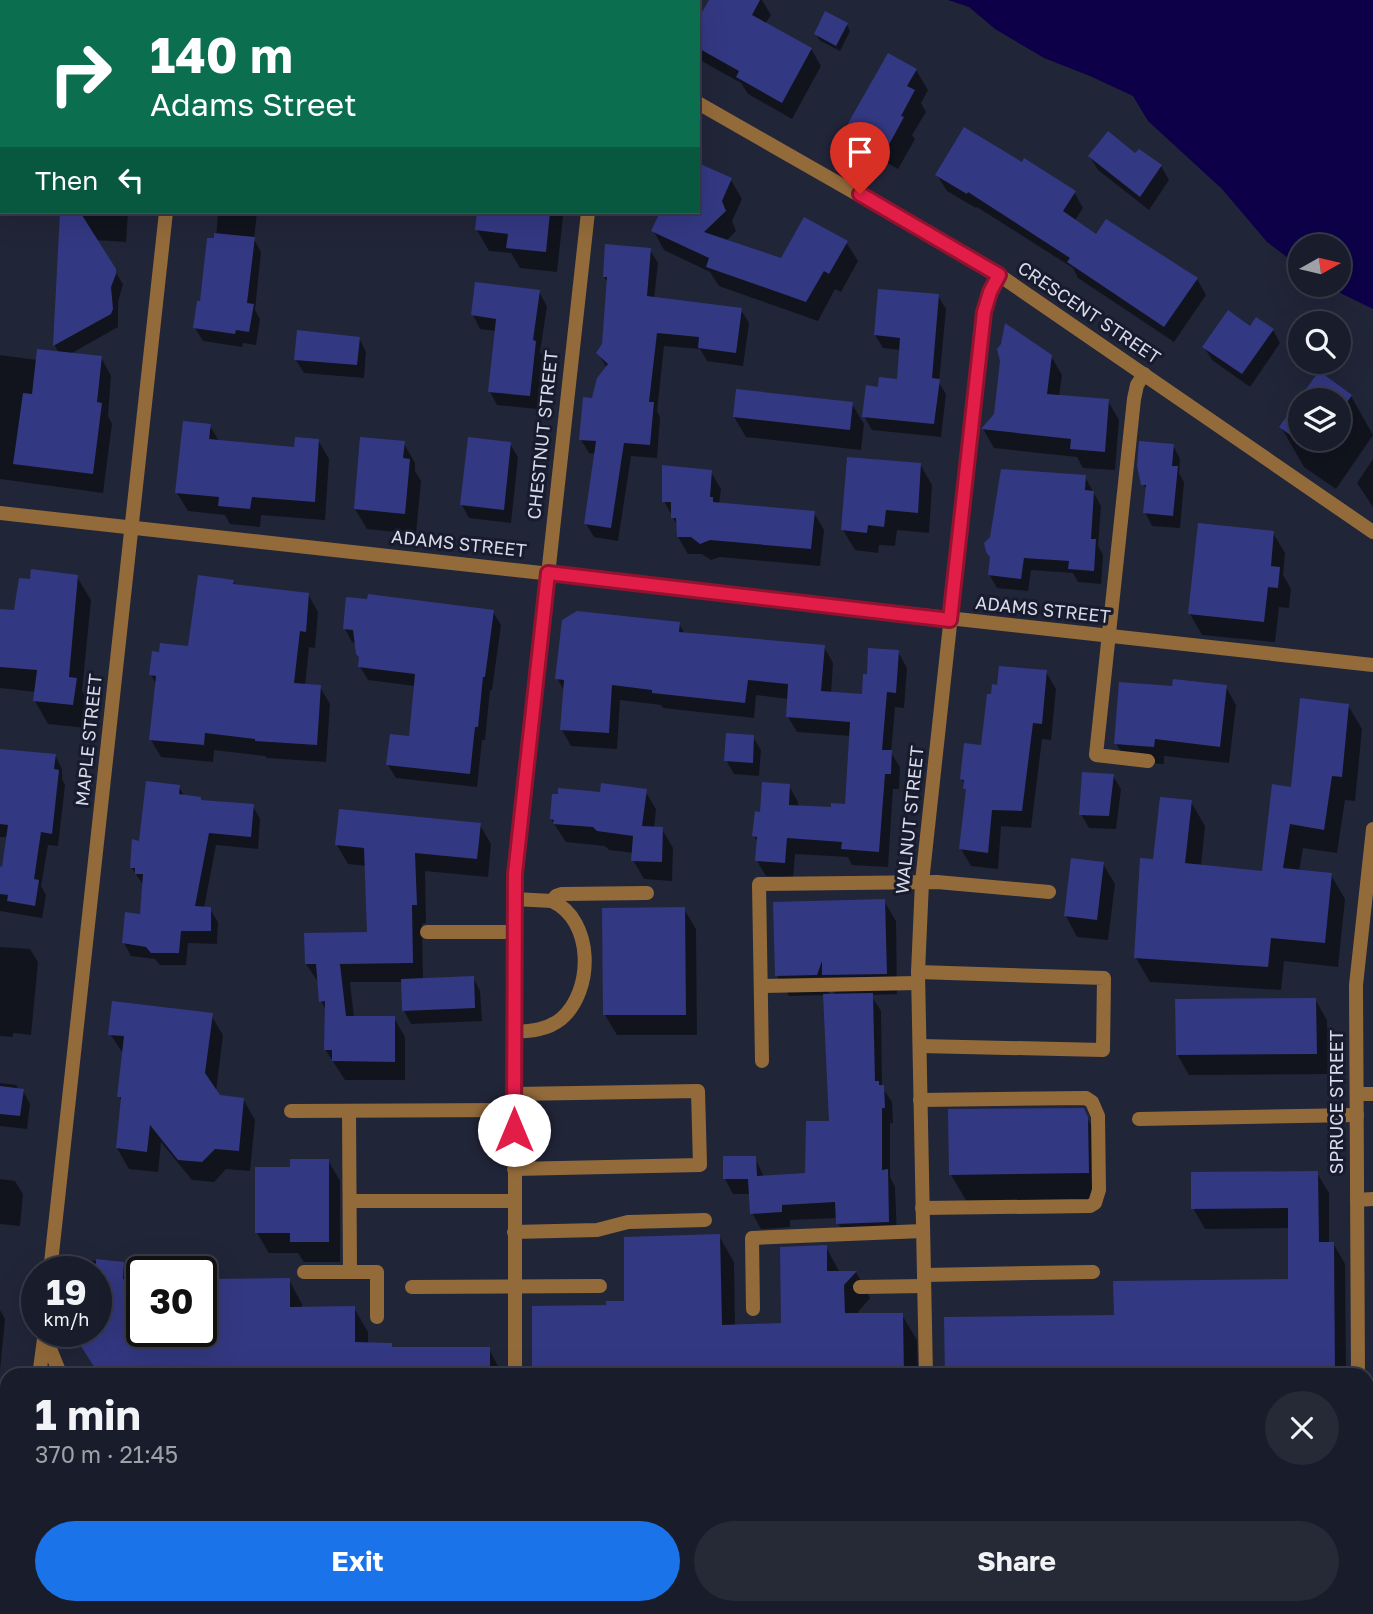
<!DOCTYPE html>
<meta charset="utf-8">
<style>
:root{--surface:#191c2a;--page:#262936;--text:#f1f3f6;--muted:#9fa1a8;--line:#373a47;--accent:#1a73e8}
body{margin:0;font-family:"Golos Text",sans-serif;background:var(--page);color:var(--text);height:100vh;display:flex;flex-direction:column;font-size:26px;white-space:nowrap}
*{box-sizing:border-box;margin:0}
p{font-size:23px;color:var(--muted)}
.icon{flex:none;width:38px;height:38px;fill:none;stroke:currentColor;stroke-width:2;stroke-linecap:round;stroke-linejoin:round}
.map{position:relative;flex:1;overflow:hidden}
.details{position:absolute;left:0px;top:1368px;width:1374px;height:247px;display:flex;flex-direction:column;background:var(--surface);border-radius:21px 21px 0 0;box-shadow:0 7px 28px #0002,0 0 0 2px var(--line)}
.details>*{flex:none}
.guide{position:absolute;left:0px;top:0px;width:700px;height:214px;box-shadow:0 7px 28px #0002,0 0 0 2px var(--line);background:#0b6e4f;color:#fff;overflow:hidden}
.needle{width:46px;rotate:82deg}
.tools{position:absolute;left:1288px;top:234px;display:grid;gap:14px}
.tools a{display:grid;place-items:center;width:63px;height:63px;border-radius:50%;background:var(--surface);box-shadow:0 7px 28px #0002,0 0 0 2px var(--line);font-size:35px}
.speed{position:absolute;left:21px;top:1256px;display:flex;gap:14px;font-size:35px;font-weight:700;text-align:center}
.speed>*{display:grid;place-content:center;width:91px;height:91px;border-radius:50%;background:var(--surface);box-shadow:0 7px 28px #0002,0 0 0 2px var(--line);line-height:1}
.speed small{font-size:18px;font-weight:400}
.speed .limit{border:4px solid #111;border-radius:10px;background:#fff;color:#111}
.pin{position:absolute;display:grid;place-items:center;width:60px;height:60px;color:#fff;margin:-72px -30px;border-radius:50% 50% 50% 0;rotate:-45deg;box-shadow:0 0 7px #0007}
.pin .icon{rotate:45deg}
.me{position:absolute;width:77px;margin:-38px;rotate:0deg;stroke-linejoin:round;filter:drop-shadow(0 0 5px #0008)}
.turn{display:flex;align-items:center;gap:24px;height:147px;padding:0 35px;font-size:32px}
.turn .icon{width:91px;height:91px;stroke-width:2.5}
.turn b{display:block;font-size:49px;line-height:60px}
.then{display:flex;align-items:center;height:66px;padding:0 35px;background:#0003;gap:14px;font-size:26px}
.round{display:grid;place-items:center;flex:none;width:74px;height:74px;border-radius:37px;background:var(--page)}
.head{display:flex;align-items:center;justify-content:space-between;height:119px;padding:0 35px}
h1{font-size:42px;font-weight:700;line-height:52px}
.button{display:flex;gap:14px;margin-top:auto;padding:14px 35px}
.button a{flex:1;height:80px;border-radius:42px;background:var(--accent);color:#fff;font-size:28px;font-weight:700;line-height:80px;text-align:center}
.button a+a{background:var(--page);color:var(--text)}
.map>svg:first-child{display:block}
.water{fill:#0d0048}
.shadow{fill:#0007;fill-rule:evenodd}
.building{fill:#333882}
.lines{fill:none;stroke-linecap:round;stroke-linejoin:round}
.service{stroke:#936b3b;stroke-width:14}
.minor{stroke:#936b3b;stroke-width:14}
.tertiary{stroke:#936b3b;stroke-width:14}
.secondary{stroke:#d2923e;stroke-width:14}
.primary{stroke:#f7b463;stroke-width:18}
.route-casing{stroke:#92132f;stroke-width:18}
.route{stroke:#e11d48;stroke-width:12}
.labels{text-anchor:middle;stroke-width:6;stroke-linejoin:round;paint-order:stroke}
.street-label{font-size:18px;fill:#d7dae7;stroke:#181b2d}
</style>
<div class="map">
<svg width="1373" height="1614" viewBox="0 0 1373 1614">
<rect width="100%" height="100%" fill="#212538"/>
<!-- water -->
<polygon class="water" points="948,0 1373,0 1373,309 1324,285 1339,285 1339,247 1300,247 1300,267 1267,242 1222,189 1148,121 1133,96 1090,76 1044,58 995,29 969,7"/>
<!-- shadow -->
<g class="shadow">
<polygon points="278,0 311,0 311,2"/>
<polygon points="354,0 390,0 393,2 353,2"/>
<polygon points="613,0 649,0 648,2"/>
<polygon points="711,0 762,0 771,15 765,24 811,49 821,66 792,119 748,94 741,83 698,59 698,22"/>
<polygon points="847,25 850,31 840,51 819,40 816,34"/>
<polygon points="916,70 928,90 921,103 926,112 912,135 915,139 898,169 860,148 848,127"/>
<polygon points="1136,156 1161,166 1169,180 1149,210 1098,170 1090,157"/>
<polygon points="1023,164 1074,192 1083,208 1074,222 1097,237 1197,279 1206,295 1174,342 1078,278 1073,268 977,207 976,208 947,191 937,175"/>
<polygon points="731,180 742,199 732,221 736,231 726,241 782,260 846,242 858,261 841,292 835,289 818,321 719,286 710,272 664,250 653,230 662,212 698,212"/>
<polygon points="61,212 128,212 126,242 95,240 123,284 118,302 118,327 70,354 101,357 111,376 108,416 112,424 103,493 0,479 0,355 37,360 59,353 55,346"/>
<polygon points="218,212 257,212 254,239 261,252 255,310 260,319 256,345 243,343 242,347 203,341 195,328 216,240"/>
<polygon points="479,212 560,212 563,217 557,272 520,268 511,253 489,251 477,230"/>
<polygon points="650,250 658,263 654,299 741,310 749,323 743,366 707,361 700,349 664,346 657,411 660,417 657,458 631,456 618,541 594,537 586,524 596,454 589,453 581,440 593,399 607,368 598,353 603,344 608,283 604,277"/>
<polygon points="539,292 547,306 540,352 543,356 537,409 497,405 490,392 496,331 480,329 473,315"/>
<polygon points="938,296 946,309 939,383 946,394 941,437 872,430 864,416 879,389 899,381 901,350 883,348 875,335"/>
<polygon points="1251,328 1273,330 1280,343 1250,387 1212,360 1204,347"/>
<polygon points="359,338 366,352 364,378 304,373 296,360"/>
<polygon points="1051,356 1062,375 1059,397 1108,401 1119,420 1115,470 1083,468 1077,457 994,448 983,429"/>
<path d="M 1319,373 L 1351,396 L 1373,435 L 1336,489 L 1304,467 L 1281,427 ZM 1300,401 L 1339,401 L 1339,439 L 1300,439 Z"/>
<polygon points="852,404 864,424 861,450 746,437 734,417"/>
<polygon points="210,426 219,441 296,449 318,440 329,459 325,520 261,515 260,527 230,524 225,515 188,511 177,493"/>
<polygon points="403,442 415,463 415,471 421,481 416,534 367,529 355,509"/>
<polygon points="510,444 518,457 511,523 469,518 462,505"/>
<polygon points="1173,445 1180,459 1179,473 1184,482 1180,528 1152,526 1145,512 1147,490 1143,484"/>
<polygon points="1373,459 1373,507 1357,483"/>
<polygon points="920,464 932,485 929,533 897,530 895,546 879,545 878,553 855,550 843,530"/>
<polygon points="711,472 721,489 719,504 814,513 824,530 820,566 720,557 711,560 702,554 688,554 678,537 678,527 664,501"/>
<polygon points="1085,477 1101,506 1098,546 1103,555 1101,584 1078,582 1073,573 1031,570 1028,591 997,588 989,574"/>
<polygon points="1273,533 1285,553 1283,575 1291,589 1289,608 1279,607 1275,642 1202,635 1190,614"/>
<polygon points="77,577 91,600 82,691 89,703 86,728 48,724 35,701 36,692 0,688 0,611 15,612"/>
<polygon points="233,581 236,586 308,594 318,612 315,648 309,647 305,686 320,687 330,704 326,762 267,758 265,756 214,750 213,762 161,757 151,740 156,684 151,675 190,648"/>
<polygon points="368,601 493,612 501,625 492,690 490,690 485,740 482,740 477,787 396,778 388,765 410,738 415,686 368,680 360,667 361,658 356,643 352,642 345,629"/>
<polygon points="679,624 685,634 824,647 833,663 831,693 863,696 898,652 907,668 904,708 895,707 891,753 900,767 899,789 893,789 888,867 852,865 848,857 795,854 793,878 766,876 757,861 758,843 754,836 762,814 789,786 798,802 798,807 832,809 847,806 851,736 797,732 788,717 789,699 756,695 754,718 663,708 661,705 620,700 617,749 571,746 562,730 565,692 557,678"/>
<polygon points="1046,672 1056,689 1051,740 1042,739 1031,828 1001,826 998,869 971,866 961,849 967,793 962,779 982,747"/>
<polygon points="1226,687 1236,705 1229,763 1164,756 1164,764 1126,761 1116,743 1174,688"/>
<polygon points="1348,705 1362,729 1355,801 1345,800 1337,853 1303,848 1299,872 1331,875 1345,899 1338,967 1284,961 1281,990 1150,982 1136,958 1155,861 1191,802 1205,826 1201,866 1263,873 1293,789"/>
<polygon points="753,737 761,750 759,776 734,774 726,760"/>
<polygon points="55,755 62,769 62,779 65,785 58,846 48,845 41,886 46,895 42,918 0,911 0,868 4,869 8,837 0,837 0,760"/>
<polygon points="1113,776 1121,789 1116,829 1089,828 1081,814"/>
<polygon points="179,787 185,797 200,798 202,802 253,806 260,819 258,849 216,845 204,908 210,909 218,922 217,944 188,943 186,965 160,965 155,959 131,956 124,943 141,916 144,886 131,867 141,843"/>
<polygon points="645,791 656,809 654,828 662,829 673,848 672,881 644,879 633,860 634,853 609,850 605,846 566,842 551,819 601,794"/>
<polygon points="480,825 491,844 488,877 425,871 426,923 422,924 423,980 473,977 480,991 482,1021 411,1024 404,1011 403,982 350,982 354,1018 394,1018 405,1037 405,1080 345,1080 325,1049 326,1010 321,1001 319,983 306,964 368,934 366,866 348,864 337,845"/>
<polygon points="1103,864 1115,884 1108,940 1077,937 1066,916"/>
<path d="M 884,901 L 896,921 L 897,994 L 871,995 L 881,1011 L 882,1087 L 892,1102 L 893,1123 L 890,1123 L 890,1177 L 895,1187 L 897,1237 L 847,1239 L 838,1223 L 837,1218 L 790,1220 L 790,1227 L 761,1229 L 752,1213 L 751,1194 L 733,1194 L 725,1179 L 755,1158 L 764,1177 L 807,1175 L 831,1123 L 825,995 L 789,996 L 777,976 ZM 831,987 L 836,996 L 828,996 Z"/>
<polygon points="684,909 696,929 697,1035 617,1035 605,1015"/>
<polygon points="0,947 30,949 38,962 31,1035 13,1033 13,1037 0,1036"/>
<polygon points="1315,999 1327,1020 1328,1074 1189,1075 1177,1054"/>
<polygon points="211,1015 223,1035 216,1092 219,1096 243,1099 255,1120 250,1171 226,1169 214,1182 192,1180 161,1142 158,1172 129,1169 117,1148 122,1102 119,1096 124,1055 110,1034"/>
<polygon points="0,1083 16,1085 19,1090 23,1091 30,1104 27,1129 0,1126"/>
<polygon points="1082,1109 1103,1146 1104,1200 967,1202 951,1175"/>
<polygon points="328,1160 340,1181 340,1262 304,1262 298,1253 269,1253 257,1233 292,1168"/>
<polygon points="1317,1173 1329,1193 1329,1243 1333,1243 1345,1264 1346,1376 946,1376 1115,1317 1290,1280 1290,1228 1205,1229 1193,1208"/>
<polygon points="0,1179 15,1181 23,1194 20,1226 0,1224"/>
<polygon points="719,1236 734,1262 735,1326 783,1325 826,1247 840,1273 856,1272 870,1298 858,1312 858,1315 902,1315 917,1340 918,1376 534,1376 607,1307 626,1303"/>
<polygon points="87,1260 123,1264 133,1281 142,1332 201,1332 289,1280 302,1304 302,1308 354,1308 368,1332 368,1344 391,1344 393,1348 489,1349 503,1376 100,1376 76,1332 96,1332 96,1272 86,1272"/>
<polygon points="0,1310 5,1319 0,1371"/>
<polygon points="1367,1470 1373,1470 1373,1614 1284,1614 1284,1608 1367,1608"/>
<polygon points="0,1583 7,1584 7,1608 22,1608 24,1614 0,1614"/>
<rect x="206" y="1608" width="178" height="6"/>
<polygon points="485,1608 485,1614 429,1614 426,1608"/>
<rect x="554" y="1608" width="82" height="6"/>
<polygon points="741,1608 794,1608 794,1611 743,1611"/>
<polygon points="896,1608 1009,1608 1009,1609"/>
<polygon points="1046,1608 1127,1608 1127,1614 1047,1614"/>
</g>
<!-- building -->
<g class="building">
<polygon points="709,0 760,0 752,15 812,48 782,103 736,77 739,71 698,48 698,19"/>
<polygon points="825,11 848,23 836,46 814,34"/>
<polygon points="888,53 917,69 907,86 915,90 901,116 904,117 886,150 846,127"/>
<polygon points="964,127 1022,162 1024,158 1076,191 1063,211 1096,234 1106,219 1198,278 1164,327 1067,262 1070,258 968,192 967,194 935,175"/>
<polygon points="1108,131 1135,153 1139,149 1162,165 1140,197 1088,156"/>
<polygon points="698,163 732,178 722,201 726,211 704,232 781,258 804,217 848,241 829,274 824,271 806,302 706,267 709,258 651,231 660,212 698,212"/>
<polygon points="60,212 80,212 116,269 116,274 111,287 113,309 111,314 53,346"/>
<polygon points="477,212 550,212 546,252 506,248 508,234 475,230"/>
<polygon points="214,233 255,237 247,303 254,304 249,332 236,330 235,334 193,328 197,301 200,301 207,238 214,238"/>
<polygon points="605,244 651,248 647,296 742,308 736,353 698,348 699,337 657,333 649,402 654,402 650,445 624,443 611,528 584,524 596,441 579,440 583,397 592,398 597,378 608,364 596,353 602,344 607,277 603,277"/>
<polygon points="475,282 540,290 533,340 536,341 530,396 488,392 496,319 471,315"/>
<polygon points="878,289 939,294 932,378 940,379 934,424 862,417 866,385 878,387 879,377 897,379 900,338 874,335"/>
<polygon points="1228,310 1250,326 1256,317 1274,329 1242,374 1202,347"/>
<polygon points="1005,323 1052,355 1047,394 1109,399 1105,452 1070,449 1071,439 981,429 994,414 1000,361 997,349 1001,344"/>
<polygon points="297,330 360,337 357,365 294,360"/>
<polygon points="37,349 102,356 97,402 102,403 93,474 13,464 23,393 32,394"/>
<polygon points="1319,371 1352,395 1339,414 1339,401 1300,401 1300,439 1321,439 1313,451 1279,427"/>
<polygon points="736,389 853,402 850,430 733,417"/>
<polygon points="183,421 211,424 209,439 294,447 295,437 319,439 315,502 252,497 250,509 218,506 219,497 175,493"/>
<polygon points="360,437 405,441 403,458 410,459 405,514 354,509"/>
<polygon points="468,437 511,442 504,510 460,505"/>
<polygon points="1139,441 1174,444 1172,466 1178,466 1173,516 1143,513 1146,485 1141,485 1137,466"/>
<polygon points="847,457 921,463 918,513 886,510 884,527 868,525 867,533 841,530"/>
<polygon points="662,465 712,470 710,497 713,497 713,502 815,511 811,549 710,540 700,544 691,537 677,537 676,518 671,518 671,502 662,502"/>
<polygon points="1001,469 1086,475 1085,490 1094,491 1091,539 1096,539 1094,571 1068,569 1069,561 1024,558 1021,579 988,575 990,557 986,552 984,543 990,537"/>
<polygon points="1198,523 1274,531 1271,566 1280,567 1278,588 1268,587 1264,622 1188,614"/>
<polygon points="31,569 78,575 69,677 77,678 73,705 33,701 37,670 0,667 0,609 14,610 19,578 30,579"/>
<polygon points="198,575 234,580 233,584 309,593 306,632 300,631 294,683 321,685 317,745 255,741 255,739 205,733 204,745 149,740 156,676 149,675 152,651 159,652 160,643 188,646"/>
<polygon points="368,594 494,610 485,677 483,677 478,727 475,727 470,774 386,765 390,734 409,736 415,674 358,667 359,657 356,654 353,630 343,629 346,597 367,599"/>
<polygon points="577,611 680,622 679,632 825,645 821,691 862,694 863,674 867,674 868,648 899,650 896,693 887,692 882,750 892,750 891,774 885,774 879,852 841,849 842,842 787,838 785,863 755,861 757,837 752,836 755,811 760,812 762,782 790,784 789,805 831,807 831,803 845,804 850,722 786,717 788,684 748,680 745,703 652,693 652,690 612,685 609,733 560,730 564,680 555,679 562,620"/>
<polygon points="999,666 1047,670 1042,724 1033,723 1022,811 992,810 988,853 959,849 966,789 963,789 964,780 960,779 964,743 981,745 987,694 991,694 992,684 997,685"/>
<polygon points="1173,679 1227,685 1220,747 1155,739 1154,747 1114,744 1119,682 1172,686"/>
<polygon points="1300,698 1349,704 1342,777 1332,776 1324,830 1290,824 1283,868 1332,873 1325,943 1271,938 1268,967 1134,958 1140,858 1153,859 1160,797 1192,800 1185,863 1262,871 1272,784 1291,787"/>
<polygon points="726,733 754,735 753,763 724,761"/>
<polygon points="0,749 56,754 54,769 59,770 52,834 41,832 34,879 39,880 35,906 7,901 8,895 0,894 0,866 2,867 8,825 0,824"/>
<polygon points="1082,772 1114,774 1109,816 1079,815"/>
<polygon points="146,781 180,785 179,794 201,797 201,800 254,804 251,837 209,833 195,906 211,907 211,931 181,931 179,953 151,953 146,947 122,943 125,912 140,914 143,874 135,874 135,868 130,868 132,839 139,841"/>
<polygon points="601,783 647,789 642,826 663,827 662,862 631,861 633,836 597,831 593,827 553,824 554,820 550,819 552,794 558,794 558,788 600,792"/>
<polygon points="339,809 481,823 477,859 415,853 417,905 412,905 413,963 340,964 346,1016 395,1016 395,1062 332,1061 332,1050 324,1050 325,1001 319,1002 316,964 305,964 304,933 367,932 364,848 335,845"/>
<polygon points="1071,858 1104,862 1097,920 1064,916"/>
<polygon points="885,899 887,974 822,975 822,961 817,975 775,976 773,902"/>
<polygon points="685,907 686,1015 603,1015 602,908"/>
<polygon points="474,976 475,1008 402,1011 401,979"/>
<polygon points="873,993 875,1081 879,1081 879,1085 884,1085 885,1108 882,1108 882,1170 888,1169 889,1222 836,1224 835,1202 782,1205 782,1212 750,1214 748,1179 723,1179 723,1156 756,1156 757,1176 805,1173 806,1121 829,1121 823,994"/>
<polygon points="1316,998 1317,1054 1176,1055 1175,999"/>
<polygon points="112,1001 213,1013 205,1073 220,1095 244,1098 239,1151 215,1149 202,1162 178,1160 150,1125 147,1152 116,1148 121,1097 117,1097 124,1036 108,1035"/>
<polygon points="0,1086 24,1089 20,1116 0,1114"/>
<polygon points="1084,1108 1088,1117 1089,1173 949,1175 948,1109"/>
<polygon points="290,1159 329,1159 329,1242 290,1242 290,1233 255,1233 255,1167 290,1167"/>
<polygon points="1318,1171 1319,1242 1334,1242 1335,1376 945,1376 944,1317 1114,1315 1113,1281 1288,1279 1288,1208 1191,1209 1191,1172"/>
<polygon points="720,1234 722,1325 781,1323 780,1247 827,1245 827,1271 857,1271 844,1285 845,1313 903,1313 904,1376 532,1376 532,1306 606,1305 606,1301 624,1301 624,1237"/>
<polygon points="96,1259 124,1262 123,1279 142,1279 142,1332 201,1332 201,1279 290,1278 290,1307 355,1306 355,1342 392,1343 392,1347 490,1347 490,1376 100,1376 72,1332 96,1332"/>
</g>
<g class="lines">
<!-- service -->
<g class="service">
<polyline points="325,2 325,0"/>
<polyline points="1144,374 1137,385 1134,399 1096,755 1148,761"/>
<polyline points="514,899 552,901 556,896 562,894 647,893"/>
<polyline points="427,932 515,932"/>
<polyline points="918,972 1104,978 1103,1050 920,1046"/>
<polyline points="762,986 918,983"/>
<path d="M 515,1032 C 531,1031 547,1030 561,1019 C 594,991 594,920 552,901"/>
<polyline points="762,1061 759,884 937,882 1049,892"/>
<polyline points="1357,1094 1373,1094"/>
<polyline points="920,1100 1086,1098 1092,1102 1098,1116 1099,1190 1095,1203 1090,1206 922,1208"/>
<polyline points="291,1111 514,1110"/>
<polyline points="349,1111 350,1272"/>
<polyline points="1139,1119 1357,1115"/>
<polyline points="514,1169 700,1165 698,1091 514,1094"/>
<polyline points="1357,1200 1373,1199"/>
<polyline points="350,1201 514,1201"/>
<polyline points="514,1232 597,1230 628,1222 705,1220"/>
<polyline points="304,1272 377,1272 377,1317"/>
<polyline points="924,1275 1093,1272"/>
<polyline points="412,1287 600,1286"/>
<polyline points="860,1287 924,1286"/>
<polyline points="753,1309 752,1238 923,1231"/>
<polyline points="639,1608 639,1614"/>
<polyline points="1036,1608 1036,1614"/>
</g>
<!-- minor -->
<g class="minor">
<polyline points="515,1376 515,874 588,212"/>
<polyline points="926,1376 918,972 922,882 984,312 990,292 999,275"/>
<polyline points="1358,1376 1356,985 1373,829"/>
<polyline points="516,1608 516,1614"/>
<polyline points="1142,1608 1142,1614"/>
<polyline points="866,1614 866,1608"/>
</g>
<!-- tertiary -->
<g class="tertiary">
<polyline points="514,0 517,2"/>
<polyline points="189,2 189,0"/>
<polyline points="698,103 999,275 1373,532"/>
<polyline points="0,513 1373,665"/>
<polyline points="50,1272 166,212"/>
<polyline points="46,1339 61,1376"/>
<polyline points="39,1376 45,1332"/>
</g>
<!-- secondary -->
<polyline class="secondary" points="117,1608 119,1614"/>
<!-- primary -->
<g class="primary">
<polyline points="1367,1432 1373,1432"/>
<polyline points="0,1441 7,1442"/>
</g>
</g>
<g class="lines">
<!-- route casing -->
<g class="route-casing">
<polyline id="route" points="514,1130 515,874 548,573 950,620 984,312 990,292 999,275 860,194"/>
</g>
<!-- route -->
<use href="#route" class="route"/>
</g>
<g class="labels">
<!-- street labels -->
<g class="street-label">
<text transform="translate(1089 313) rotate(34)" y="6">CRESCENT STREET</text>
<text transform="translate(543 435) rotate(-84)" y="6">CHESTNUT STREET</text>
<text transform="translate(459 544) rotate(6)" y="6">ADAMS STREET</text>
<text transform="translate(1043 610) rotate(6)" y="6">ADAMS STREET</text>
<text transform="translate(89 740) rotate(-84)" y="6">MAPLE STREET</text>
<text transform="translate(910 820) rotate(-84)" y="6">WALNUT STREET</text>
<text transform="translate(1337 1102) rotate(-90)" y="6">SPRUCE STREET</text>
</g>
</g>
</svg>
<div class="tools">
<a><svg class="needle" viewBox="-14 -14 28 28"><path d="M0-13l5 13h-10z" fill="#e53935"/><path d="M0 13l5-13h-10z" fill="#9fa1a8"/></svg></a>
<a><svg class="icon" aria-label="search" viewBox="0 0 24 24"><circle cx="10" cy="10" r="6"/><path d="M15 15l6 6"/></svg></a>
<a><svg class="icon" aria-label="layers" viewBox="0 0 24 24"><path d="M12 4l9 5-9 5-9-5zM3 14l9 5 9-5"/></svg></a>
</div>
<div class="speed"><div>19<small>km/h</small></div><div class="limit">30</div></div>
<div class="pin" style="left:860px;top:194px;background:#d93025"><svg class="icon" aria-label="arrive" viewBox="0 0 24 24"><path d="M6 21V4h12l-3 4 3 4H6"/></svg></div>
<svg class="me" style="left:514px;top:1130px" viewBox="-20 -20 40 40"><circle r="19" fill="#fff"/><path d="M0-13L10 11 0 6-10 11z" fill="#e11d48"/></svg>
<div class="guide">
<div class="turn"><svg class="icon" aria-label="right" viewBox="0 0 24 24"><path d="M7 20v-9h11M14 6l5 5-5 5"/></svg><div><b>140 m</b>Adams Street</div></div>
<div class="then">Then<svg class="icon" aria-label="left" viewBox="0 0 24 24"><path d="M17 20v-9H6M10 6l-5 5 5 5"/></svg></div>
</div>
<section class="details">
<div class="head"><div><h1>1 min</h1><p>370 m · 21:45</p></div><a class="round"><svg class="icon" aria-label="close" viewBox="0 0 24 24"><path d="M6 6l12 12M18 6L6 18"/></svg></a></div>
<div class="button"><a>Exit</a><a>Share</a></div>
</section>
</div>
